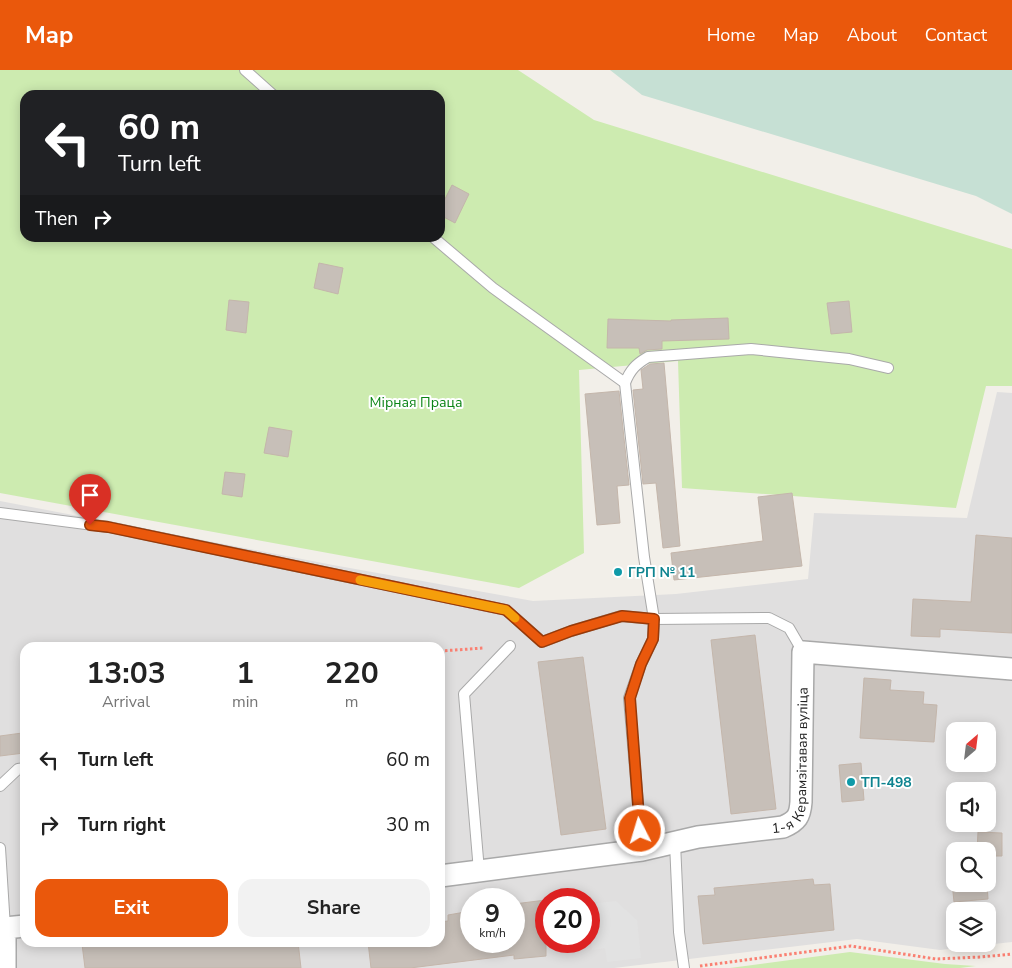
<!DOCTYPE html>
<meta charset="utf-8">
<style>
:root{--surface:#fff;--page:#f2f2f2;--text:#222;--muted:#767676;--accent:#ea580c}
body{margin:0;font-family:"Nunito Sans",sans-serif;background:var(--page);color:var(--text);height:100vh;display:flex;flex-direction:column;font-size:19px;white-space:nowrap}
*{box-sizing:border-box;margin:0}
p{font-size:16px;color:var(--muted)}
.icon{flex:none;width:28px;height:28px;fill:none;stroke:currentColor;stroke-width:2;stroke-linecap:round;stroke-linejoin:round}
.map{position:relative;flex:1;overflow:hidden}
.sheet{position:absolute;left:20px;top:572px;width:425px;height:305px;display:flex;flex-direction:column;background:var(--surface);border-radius:15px;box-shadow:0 2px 12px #0003}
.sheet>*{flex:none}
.guide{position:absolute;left:20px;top:20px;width:425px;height:152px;border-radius:15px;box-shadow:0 2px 12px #0003;background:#202124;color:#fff;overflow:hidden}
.needle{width:32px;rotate:28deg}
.controls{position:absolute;left:946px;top:652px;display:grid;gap:10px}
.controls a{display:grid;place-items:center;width:50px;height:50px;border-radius:10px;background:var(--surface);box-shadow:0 2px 12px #0003;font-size:25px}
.speed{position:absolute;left:460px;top:818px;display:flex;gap:10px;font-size:25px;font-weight:700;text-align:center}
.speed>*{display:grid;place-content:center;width:65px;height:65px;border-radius:50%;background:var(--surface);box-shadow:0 2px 12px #0003;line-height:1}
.speed small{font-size:12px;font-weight:400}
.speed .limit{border:8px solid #d22;background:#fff;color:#111}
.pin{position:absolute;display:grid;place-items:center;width:42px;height:42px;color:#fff;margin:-51px -21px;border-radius:50% 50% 50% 0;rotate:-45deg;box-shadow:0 0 5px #0007}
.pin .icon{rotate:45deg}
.me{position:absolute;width:55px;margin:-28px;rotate:355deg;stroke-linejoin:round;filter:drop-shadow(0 0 4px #0008)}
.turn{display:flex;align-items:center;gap:18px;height:105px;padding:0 15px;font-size:22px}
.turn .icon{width:65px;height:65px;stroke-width:2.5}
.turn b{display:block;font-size:35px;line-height:42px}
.then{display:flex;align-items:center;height:48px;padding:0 15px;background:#0003;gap:10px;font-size:19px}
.eta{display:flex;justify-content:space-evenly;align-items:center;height:85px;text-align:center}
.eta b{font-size:30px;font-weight:700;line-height:35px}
.action{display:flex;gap:10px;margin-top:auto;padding:10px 15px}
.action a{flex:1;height:58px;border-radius:15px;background:var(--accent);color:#fff;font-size:20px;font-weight:700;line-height:58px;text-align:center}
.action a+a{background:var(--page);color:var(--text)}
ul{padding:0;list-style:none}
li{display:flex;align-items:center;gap:15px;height:65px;padding:0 15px}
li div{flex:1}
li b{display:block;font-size:19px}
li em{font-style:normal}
header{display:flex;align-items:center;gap:30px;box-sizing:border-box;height:70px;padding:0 25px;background:var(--accent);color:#fff}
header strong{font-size:24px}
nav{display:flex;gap:28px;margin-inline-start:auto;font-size:18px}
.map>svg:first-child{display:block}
.residential{fill:#e0dfdf;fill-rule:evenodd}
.grass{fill:#cdebb0;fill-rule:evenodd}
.wetland{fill:#c6e0d4}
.parking{fill:#e2e2e2}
.building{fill:#c7bfb8;stroke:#c4b6ab}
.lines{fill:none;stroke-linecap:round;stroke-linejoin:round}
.lane-casing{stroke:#a9a9a9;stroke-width:12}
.street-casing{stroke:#a9a9a9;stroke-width:24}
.path{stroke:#fa8072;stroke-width:3;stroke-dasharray:2.5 2.5;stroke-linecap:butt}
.lane{stroke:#fff;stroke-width:10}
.street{stroke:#fff;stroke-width:21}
.route-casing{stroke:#983908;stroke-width:12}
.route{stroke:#ea580c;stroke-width:9}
.slow{stroke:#f59e0b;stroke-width:9}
.culture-dot{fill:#0f9aa8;stroke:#fff;stroke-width:2}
.labels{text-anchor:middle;stroke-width:4;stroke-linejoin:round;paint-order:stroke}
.park-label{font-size:14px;fill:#0c8416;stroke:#fff}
.culture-label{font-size:14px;font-weight:bold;fill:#0d838f;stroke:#fff;text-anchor:start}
.street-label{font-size:14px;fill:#222;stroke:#fff}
</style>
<header>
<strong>Map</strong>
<nav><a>Home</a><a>Map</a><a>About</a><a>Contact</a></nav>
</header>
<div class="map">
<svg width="1012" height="898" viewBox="0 0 1012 898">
<rect width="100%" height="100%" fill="#f2efe9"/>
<!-- residential -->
<path class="residential" d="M 997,322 L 1012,323 L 1012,872 L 940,880 L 857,869 L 614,898 L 0,898 L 0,431 L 333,495 L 533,531 L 676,524 L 808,509 L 814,443 L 967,448 ZM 25,578 L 440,578 L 440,872 L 25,872 ZM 955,661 L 988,661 L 988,694 L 955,694 ZM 955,721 L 988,721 L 988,754 L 955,754 ZM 955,781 L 988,781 L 988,814 L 955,814 ZM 471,829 L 514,829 L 514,871 L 471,871 ZM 546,829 L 589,829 L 589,871 L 546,871 ZM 955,841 L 988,841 L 988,874 L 955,874 Z"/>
<!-- grass -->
<g class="grass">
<path d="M 0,0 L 518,0 L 594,50 L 1012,179 L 1012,316 L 986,316 L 956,438 L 682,418 L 678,291 L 579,300 L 584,483 L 519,518 L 0,423 ZM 25,25 L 440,25 L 440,168 L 25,168 Z"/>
<polygon points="850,882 945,894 976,896 960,898 730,898"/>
</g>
<!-- wetland -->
<polygon class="wetland" points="610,0 1012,0 1012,144 976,126 642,25"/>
<!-- parking -->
<polygon class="parking" points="616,831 637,850 641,888 607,892 605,878 592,880 589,834"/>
<!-- building -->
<g class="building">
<polygon points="452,115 469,124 455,153 440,145 440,139"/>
<polygon points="319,193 343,198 338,224 314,218"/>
<polygon points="229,230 249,232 246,263 226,260"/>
<polygon points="849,231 852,262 831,264 827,233"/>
<polygon points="728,248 729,269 662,271 662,279 647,280 640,284 639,278 607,278 608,249 671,251 671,250"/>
<polygon points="664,293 680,476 663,478 656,413 643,414 633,320 643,319 641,300 650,294"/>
<polygon points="619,321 629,415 617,416 620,453 597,455 585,324"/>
<polygon points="269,357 292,361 288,387 264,383"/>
<polygon points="225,402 245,404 242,427 222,424"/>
<polygon points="792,423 802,496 674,510 671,483 763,471 758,427"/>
<polygon points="976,465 1012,468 1012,563 940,559 940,567 911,566 913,529 971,532"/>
<polygon points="755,565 776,739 731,744 711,570"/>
<polygon points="583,587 606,759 561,765 538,592"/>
<polygon points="864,608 891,610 890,620 924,622 923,634 937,635 934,672 860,668"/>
<polygon points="22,663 24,683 0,686 0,666"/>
<polygon points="861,693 864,730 842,732 839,695"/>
<polygon points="978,762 1002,763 1002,786 988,786 988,781 977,781"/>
<polygon points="950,793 955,793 955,814 987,814 988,829 954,832"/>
<polygon points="813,809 814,815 830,814 834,860 703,874 698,826 715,825 714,818"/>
<polygon points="546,830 546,886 514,889 514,885 410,898 371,898 368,872 440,872 440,852 448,851 448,845 471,841 471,871 514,871 514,834"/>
<polygon points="95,872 139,872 139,875 162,872 298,872 301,898 85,898 82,874"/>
</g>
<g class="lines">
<!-- lane casing -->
<g class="lane-casing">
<g id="lane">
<polyline points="245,0 273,25"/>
<polyline points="434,168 493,218 625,313"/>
<polyline points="0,443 109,457 506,540 542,572 571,561 621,546 654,549 769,548 789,558 803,582"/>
<polyline points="0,716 18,699 25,698"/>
<polyline points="675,773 679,862 684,898"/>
<polyline points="0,778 5,858"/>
<path d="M 642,780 L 629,628 L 641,594 L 653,569 L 654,549 L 644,487 L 625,313 C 630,300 636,294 648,287 L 751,279 L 849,289 L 888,298"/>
<polyline points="479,801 464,624 510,576"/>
</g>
</g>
<!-- street casing -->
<g class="street-casing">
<g id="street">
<path id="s1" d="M 440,806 L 642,780 L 698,767 L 783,757 C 797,751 800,746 801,732 L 803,582 L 1012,599"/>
<polyline points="5,898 5,858 25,856"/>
</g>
</g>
<!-- path -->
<g class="path">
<polyline points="440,581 484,578"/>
<polyline points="700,896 851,876 936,889 981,887 1012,884"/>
</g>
<!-- lane -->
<use href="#lane" class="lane"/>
<!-- street -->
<use href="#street" class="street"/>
</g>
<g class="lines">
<!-- route casing -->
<g class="route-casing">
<polyline id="route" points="90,455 108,457 506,540 542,572 571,561 622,546 654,549 653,569 641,594 630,628 640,761"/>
</g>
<!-- route -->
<use href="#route" class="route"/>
<!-- slow -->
<polyline class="slow" points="360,510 506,540 515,548"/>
</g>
<!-- markers -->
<g class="culture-dot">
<circle cx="618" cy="502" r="5"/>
<circle cx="851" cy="712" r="5"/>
</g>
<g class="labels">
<!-- park labels -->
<g class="park-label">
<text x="416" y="337">Мірная Праца</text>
</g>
<!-- culture labels -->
<g class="culture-label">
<text x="628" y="507">ГРП № 11</text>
<text x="861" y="717">ТП-498</text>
</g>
<!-- street labels -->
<g class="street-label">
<text dy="5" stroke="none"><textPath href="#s1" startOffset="415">1-я Керамзітавая вуліца</textPath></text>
</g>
</g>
</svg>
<div class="controls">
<a><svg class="needle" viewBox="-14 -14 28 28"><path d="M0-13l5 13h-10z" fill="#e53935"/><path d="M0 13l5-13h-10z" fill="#767676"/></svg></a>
<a><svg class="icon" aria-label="sound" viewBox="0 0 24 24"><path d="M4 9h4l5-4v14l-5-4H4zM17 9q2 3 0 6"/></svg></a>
<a><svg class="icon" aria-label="search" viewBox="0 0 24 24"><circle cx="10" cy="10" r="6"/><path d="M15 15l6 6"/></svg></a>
<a><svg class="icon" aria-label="layers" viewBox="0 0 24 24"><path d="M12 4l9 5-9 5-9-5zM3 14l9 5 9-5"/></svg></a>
</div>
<div class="speed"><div>9<small>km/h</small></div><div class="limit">20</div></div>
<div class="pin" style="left:90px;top:455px;background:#d93025"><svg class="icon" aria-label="arrive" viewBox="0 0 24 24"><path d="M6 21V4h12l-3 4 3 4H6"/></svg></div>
<svg class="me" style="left:640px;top:761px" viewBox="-20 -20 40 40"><circle r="17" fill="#ea580c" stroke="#fff" stroke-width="3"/><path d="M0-11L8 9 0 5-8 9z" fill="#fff"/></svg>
<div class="guide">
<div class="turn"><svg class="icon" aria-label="left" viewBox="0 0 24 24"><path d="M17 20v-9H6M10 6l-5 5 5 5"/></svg><div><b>60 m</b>Turn left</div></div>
<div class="then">Then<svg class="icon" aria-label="right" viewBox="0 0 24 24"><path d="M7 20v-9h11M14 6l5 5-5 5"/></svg></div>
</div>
<section class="sheet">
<div class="eta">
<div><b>13:03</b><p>Arrival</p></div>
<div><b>1</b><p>min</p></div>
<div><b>220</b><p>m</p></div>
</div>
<ul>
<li><svg class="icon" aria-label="left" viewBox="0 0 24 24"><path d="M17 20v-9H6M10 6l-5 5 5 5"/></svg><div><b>Turn left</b></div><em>60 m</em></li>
<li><svg class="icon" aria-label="right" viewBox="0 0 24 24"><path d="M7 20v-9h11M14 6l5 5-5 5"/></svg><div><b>Turn right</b></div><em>30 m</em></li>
</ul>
<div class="action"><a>Exit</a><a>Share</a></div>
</section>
</div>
